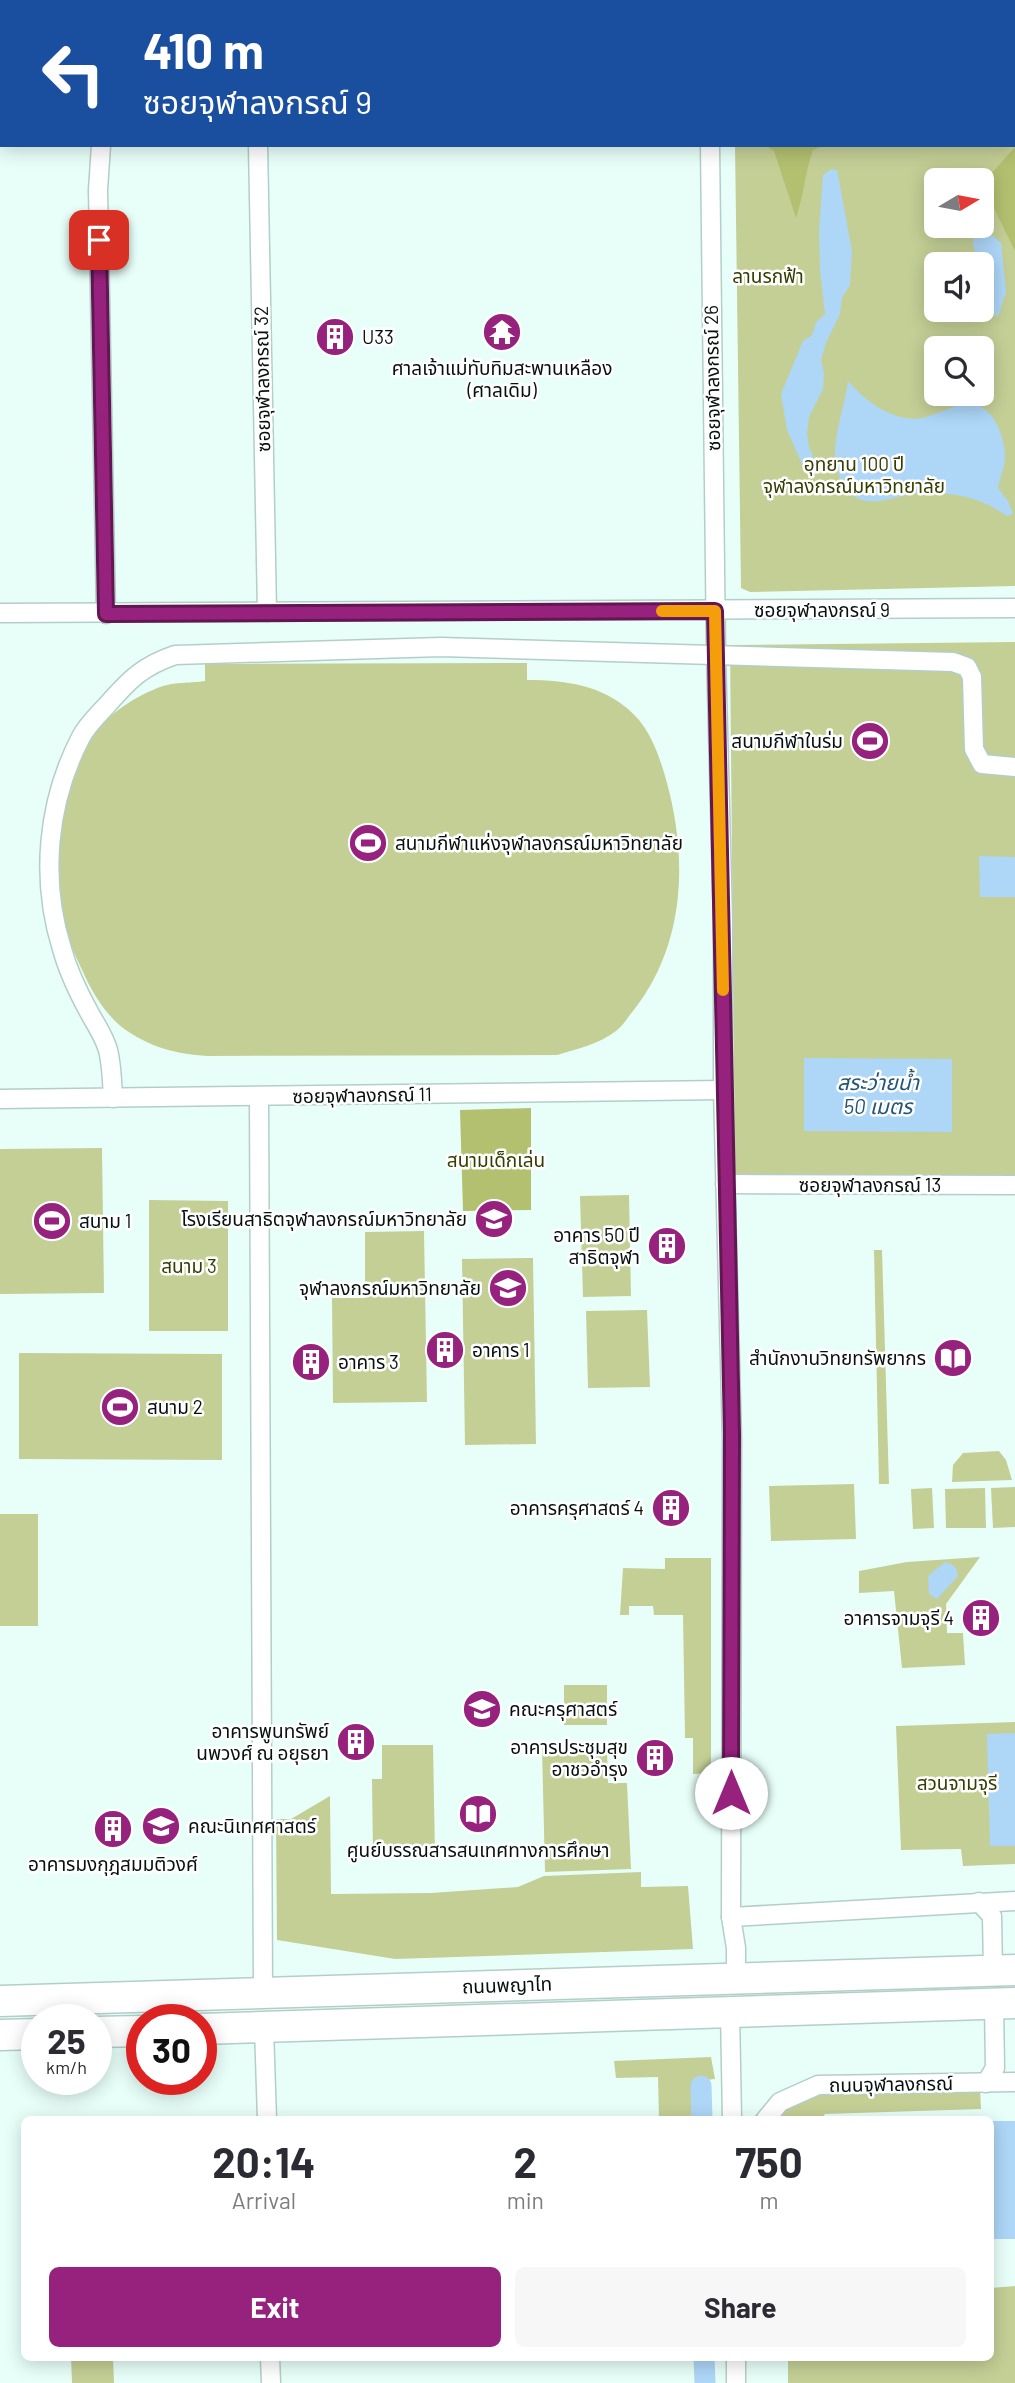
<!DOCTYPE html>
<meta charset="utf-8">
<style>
:root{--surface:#fff;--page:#f7f7f7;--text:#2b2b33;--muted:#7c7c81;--accent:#97227e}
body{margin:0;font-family:Barlow,"Noto Sans Thai",sans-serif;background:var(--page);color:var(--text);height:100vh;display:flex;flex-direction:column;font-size:26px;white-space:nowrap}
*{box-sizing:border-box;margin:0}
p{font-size:23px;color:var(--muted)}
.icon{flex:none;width:38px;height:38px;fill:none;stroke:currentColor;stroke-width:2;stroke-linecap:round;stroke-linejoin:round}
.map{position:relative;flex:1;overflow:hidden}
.drawer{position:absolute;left:21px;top:2116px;width:973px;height:245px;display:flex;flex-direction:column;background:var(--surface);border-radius:10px;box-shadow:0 4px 18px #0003}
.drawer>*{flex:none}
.hud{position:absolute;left:0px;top:0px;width:1015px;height:147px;box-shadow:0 4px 18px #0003;background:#1a4fa0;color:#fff;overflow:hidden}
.needle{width:46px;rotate:80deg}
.fabs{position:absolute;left:924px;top:168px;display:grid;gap:14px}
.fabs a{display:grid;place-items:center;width:70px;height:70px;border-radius:10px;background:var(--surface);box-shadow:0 4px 18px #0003;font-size:35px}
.speed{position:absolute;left:21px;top:2004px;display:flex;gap:14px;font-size:35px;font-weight:700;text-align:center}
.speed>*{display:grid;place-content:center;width:91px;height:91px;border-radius:50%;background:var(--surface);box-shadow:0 4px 18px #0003;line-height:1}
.speed small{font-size:18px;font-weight:400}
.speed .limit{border:10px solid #d22;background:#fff;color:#111}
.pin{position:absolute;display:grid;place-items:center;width:60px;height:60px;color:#fff;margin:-30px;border-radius:14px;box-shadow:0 4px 10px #0006}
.me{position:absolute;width:77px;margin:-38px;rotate:0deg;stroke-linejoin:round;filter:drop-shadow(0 0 5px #0008)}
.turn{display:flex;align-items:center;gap:24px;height:147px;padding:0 28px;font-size:32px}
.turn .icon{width:91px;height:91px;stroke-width:2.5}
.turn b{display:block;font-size:49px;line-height:60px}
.eta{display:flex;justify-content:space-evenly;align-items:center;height:119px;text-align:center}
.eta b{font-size:42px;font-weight:700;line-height:49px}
.primary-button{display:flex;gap:14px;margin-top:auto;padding:14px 28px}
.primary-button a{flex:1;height:80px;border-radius:10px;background:var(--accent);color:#fff;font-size:28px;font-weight:700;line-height:80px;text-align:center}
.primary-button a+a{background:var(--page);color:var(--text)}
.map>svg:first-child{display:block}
.green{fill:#c4cf96;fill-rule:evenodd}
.forest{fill:#b3c070}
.water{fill:#add6f7}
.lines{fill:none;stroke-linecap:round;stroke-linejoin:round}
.canal{stroke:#add6f7;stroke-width:21}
.street-casing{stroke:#b3cec8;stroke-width:21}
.primary-casing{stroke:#b3cec8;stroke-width:33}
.street{stroke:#fff;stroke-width:18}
.primary{stroke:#fff;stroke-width:30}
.route-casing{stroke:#621652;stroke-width:18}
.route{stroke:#97227e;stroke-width:12}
.slow{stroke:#f59e0b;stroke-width:12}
.labels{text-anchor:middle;stroke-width:5;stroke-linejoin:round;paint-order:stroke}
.park-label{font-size:19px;fill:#363d00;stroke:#fff}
.poi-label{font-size:19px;fill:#06100e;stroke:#fff;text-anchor:end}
.street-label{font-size:19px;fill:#06100e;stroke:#fff}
.water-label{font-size:21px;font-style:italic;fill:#225579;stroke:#fff}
</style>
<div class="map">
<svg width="1015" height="2383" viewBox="0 0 1015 2383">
<rect width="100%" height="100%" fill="#e8fff9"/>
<!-- green -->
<g class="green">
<path d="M 733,0 L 1015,0 L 1015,586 L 750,592 L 741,588 L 735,145 L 1013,145 L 1013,2 L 733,2 ZM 936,180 L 982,180 L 982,226 L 936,226 ZM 936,264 L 982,264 L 982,310 L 936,310 ZM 936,348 L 982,348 L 982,394 L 936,394 Z"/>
<polygon points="1015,642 1015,1175 735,1176 730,645"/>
<path d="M 527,663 L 527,680 C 568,680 610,686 639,720 C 653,737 661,761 667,783 C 688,860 685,946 633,1011 C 628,1017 623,1026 616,1031 C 599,1044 577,1049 557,1055 L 207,1056 C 176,1054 149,1047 123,1028 C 105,1014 92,992 83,972 C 74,953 65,933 61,913 C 51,867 59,809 77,767 C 81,757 84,746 90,738 C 107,715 136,695 163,686 C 176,682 192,683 205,681 L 205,664 Z"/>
<polygon points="102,1148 104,1293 0,1294 0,1149"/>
<polygon points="629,1195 631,1296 583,1297 580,1196"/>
<polygon points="149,1200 228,1201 228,1331 149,1331"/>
<polygon points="424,1231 427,1402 333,1403 332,1298 365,1298 365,1232"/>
<polygon points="874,1250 882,1250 889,1484 879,1484"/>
<polygon points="533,1258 536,1444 465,1445 462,1259"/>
<polygon points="647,1310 650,1387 588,1388 586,1311"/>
<polygon points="19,1353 222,1354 222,1460 19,1459"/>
<polygon points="999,1451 1006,1460 1012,1480 952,1482 953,1465 963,1453"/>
<polygon points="854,1484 856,1539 771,1541 769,1486"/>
<polygon points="1015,1487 1015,1527 993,1528 991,1488"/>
<polygon points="932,1488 934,1528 913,1529 911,1489"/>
<polygon points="985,1488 986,1528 946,1528 945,1489"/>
<rect x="0" y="1514" width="38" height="112"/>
<polygon points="980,1557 946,1604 947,1633 963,1633 965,1665 902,1668 894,1591 859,1593 859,1571 907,1562"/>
<polygon points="665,1558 711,1558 711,1773 693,1774 693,1738 685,1738 683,1615 654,1615 653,1606 629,1606 629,1615 620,1615 623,1568 665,1569"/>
<rect x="564" y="1685" width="43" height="40"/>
<polygon points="1015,1722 1015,1864 963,1866 961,1849 901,1850 896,1726"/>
<polygon points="382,1745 433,1745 435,1854 373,1855 372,1779 382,1779"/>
<polygon points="607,1747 608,1783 627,1783 631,1869 545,1872 542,1748"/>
<polygon points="330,1796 331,1894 431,1893 518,1887 544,1876 641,1872 641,1887 688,1886 693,1949 395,1959 277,1940 276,1819 291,1819"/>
<polygon points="711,2057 715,2079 698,2081 698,2119 659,2119 658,2077 616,2078 614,2061"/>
<polygon points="980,2087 981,2109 825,2114 821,2119 752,2119 776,2093"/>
<polygon points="1015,2286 1015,2383 788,2383 788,2357 990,2357 991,2288"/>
<polygon points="71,2357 113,2357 114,2383 72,2383"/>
</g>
<!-- forest -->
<g class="forest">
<path d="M 765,145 L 826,145 L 813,150 C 805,172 804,195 796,218 L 774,151 Z"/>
<polygon points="1015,147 1015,251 982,184"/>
<polygon points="531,1108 531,1210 463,1211 460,1110"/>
</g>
<!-- water -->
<g class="water">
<polygon points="831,169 837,170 852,251 850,285 842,298 840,314 826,343 821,360 824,374 823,389 809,417 807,433 809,447 820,472 816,475 802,464 787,430 781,394 803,341 812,335 816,322 825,314 820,270 819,232 823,175"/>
<path d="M 983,210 L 990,233 L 1001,243 L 1006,292 L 998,317 C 978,304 982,285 982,264 L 977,264 L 973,243 L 975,226 L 982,226 Z"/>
<path d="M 848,381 C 865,401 894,423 922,418 C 938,415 952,404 969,404 C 992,403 1005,436 1005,456 C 1005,466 1000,478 998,488 L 1008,501 L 1013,514 L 1007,516 C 981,498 963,495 932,492 C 903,489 870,516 847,490 C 839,481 836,466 835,455 C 835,430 845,405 848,381 Z"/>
<polygon points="979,856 1015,857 1015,897 980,897"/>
<polygon points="804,1058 952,1059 952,1132 804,1131"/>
<path d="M 945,1562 C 954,1564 957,1568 958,1576 L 937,1599 L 929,1594 L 928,1576 Z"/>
<polygon points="1015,1733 1015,1846 990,1846 987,1734"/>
<rect x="991" y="2121" width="24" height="118"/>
</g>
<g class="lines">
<!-- canal -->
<g class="canal">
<polyline points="701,2086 702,2119"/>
<polyline points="704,2357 705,2383"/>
</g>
<!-- street casing -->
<g class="street-casing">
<g id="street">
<polyline points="99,0 99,2"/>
<polyline points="253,0 253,2"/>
<polyline points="708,0 708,2"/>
<polyline points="0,127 2,127"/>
<polyline points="101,145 98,190 106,614"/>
<polyline points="258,145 267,612"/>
<polyline points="710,145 716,654 723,921 723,1090 732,1440 731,1917 736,1948 736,1977"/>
<polyline points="0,613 1015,608"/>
<polyline points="259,1097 263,1993"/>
<path d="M 113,1098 C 112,1082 112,1066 108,1050 C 104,1036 96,1025 89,1012 C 78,992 68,971 62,949 C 40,879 47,802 81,737 C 87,725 99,714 108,704 C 130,679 143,666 175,655 L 441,647 L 953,662 L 967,667 L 972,677 L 974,749 L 982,764 L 1015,767"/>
<polyline points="0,1099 723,1090"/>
<polyline points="725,1184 1015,1185"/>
<polyline points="979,1902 992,1916 993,1971"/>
<polyline points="731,1917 1015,1901"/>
<polyline points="730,2011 732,2119"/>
<polyline points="264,2028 267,2119"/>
<polyline points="986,2083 995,2068 994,2004"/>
<polyline points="766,2119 780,2102 818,2085 1015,2082"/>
<polyline points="270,2357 271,2383"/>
<polyline points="736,2357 736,2383"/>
</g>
</g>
<!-- primary casing -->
<g class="primary-casing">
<g id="primary">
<polyline points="0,2001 1015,1970"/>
<polyline points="201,2029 1015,2003"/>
<polyline points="96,2032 142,2031"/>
<polyline points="0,2035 37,2034"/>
</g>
</g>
<!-- street -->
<use href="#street" class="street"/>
<!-- primary -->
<use href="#primary" class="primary"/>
</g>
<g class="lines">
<!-- route casing -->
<g class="route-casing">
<polyline id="route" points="99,240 106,614 715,611 732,1434 731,1793"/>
</g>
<!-- route -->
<use href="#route" class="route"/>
<!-- slow -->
<polyline class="slow" points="662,611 715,611 723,990"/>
</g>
<!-- icons -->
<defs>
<g id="temple-disc" transform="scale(2.0125)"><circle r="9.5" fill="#97227e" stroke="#fff"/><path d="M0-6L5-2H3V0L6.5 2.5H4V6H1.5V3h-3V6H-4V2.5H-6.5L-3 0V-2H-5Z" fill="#fff"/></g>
<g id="building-disc" transform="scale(2.0125)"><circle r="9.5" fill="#97227e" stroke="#fff"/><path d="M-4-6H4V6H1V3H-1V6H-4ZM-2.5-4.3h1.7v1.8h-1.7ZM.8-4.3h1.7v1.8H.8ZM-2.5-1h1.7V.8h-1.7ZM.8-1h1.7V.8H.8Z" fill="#fff"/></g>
<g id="stadium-disc" transform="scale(2.0125)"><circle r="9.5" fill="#97227e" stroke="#fff"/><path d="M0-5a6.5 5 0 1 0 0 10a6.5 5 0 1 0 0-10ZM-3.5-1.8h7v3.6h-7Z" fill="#fff"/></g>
<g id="school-disc" transform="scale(2.0125)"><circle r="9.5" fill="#97227e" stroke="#fff"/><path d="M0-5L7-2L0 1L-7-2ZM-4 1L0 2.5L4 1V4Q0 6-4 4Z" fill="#fff"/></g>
<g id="university-disc" transform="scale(2.0125)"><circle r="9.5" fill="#97227e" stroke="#fff"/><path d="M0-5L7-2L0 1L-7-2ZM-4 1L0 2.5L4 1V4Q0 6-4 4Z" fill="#fff"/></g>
<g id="library-disc" transform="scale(2.0125)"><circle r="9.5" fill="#97227e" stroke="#fff"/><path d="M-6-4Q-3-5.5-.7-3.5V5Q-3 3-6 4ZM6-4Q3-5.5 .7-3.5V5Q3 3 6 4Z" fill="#fff"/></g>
</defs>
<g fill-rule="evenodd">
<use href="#temple-disc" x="502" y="332"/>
<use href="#building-disc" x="335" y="337"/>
<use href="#stadium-disc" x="870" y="741"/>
<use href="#stadium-disc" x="368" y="843"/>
<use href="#school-disc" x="494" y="1219"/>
<use href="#stadium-disc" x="52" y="1221"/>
<use href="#building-disc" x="667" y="1246"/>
<use href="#university-disc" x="508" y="1288"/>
<use href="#building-disc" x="445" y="1350"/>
<use href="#library-disc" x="953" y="1358"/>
<use href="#building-disc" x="311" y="1362"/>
<use href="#stadium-disc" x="120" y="1407"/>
<use href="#building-disc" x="671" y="1508"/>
<use href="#building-disc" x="981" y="1618"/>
<use href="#university-disc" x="482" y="1709"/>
<use href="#building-disc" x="356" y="1742"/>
<use href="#building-disc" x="655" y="1758"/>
<use href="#library-disc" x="478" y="1814"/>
<use href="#university-disc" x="161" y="1826"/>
<use href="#building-disc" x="113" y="1829"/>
</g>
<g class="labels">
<!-- park labels -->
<g class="park-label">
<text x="768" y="283">ลานรกฟ้า</text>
<text x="854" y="471">อุทยาน 100 ปี<tspan x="854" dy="22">จุฬาลงกรณ์มหาวิทยาลัย</tspan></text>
<text x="496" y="1167">สนามเด็กเล่น</text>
<text x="189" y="1273">สนาม 3</text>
<text x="957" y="1790">สวนจามจุรี</text>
</g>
<!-- poi labels -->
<g class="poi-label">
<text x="362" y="344" text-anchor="start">U33</text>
<text x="502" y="375" text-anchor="middle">ศาลเจ้าแม่ทับทิมสะพานเหลือง<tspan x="502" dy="22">(ศาลเดิม)</tspan></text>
<text x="843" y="748">สนามกีฬาในร่ม</text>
<text x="395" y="850" text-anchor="start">สนามกีฬาแห่งจุฬาลงกรณ์มหาวิทยาลัย</text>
<text x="467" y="1226">โรงเรียนสาธิตจุฬาลงกรณ์มหาวิทยาลัย</text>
<text x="79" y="1228" text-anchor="start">สนาม 1</text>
<text x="640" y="1242">อาคาร 50 ปี<tspan x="640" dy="22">สาธิตจุฬา</tspan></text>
<text x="481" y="1295">จุฬาลงกรณ์มหาวิทยาลัย</text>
<text x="472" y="1357" text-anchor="start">อาคาร 1</text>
<text x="926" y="1365">สำนักงานวิทยทรัพยากร</text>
<text x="338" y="1369" text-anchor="start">อาคาร 3</text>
<text x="147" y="1414" text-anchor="start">สนาม 2</text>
<text x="644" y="1515">อาคารครุศาสตร์ 4</text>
<text x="954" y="1625">อาคารจามจุรี 4</text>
<text x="509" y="1716" text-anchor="start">คณะครุศาสตร์</text>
<text x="329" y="1738">อาคารพูนทรัพย์<tspan x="329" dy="22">นพวงศ์ ณ อยุธยา</tspan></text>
<text x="628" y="1754">อาคารประชุมสุข<tspan x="628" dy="22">อาชวอำรุง</tspan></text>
<text x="188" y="1833" text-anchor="start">คณะนิเทศศาสตร์</text>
<text x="478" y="1857" text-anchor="middle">ศูนย์บรรณสารสนเทศทางการศึกษา</text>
<text x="113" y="1871" text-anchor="middle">อาคารมงกุฎสมมติวงศ์</text>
</g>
<!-- street labels -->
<g class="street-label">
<text transform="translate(712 378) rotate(-91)" y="7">ซอยจุฬาลงกรณ์ 26</text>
<text transform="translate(262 379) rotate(-91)" y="7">ซอยจุฬาลงกรณ์ 32</text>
<text x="822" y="617">ซอยจุฬาลงกรณ์ 9</text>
<text transform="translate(362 1095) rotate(-1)" y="7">ซอยจุฬาลงกรณ์ 11</text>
<text x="870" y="1192">ซอยจุฬาลงกรณ์ 13</text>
<text transform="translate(507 1985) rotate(-2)" y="7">ถนนพญาไท</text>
<text transform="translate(891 2084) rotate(-1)" y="7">ถนนจุฬาลงกรณ์</text>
</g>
<!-- water labels -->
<g class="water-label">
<text x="878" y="1090">สระว่ายน้ำ<tspan x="878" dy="24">50 เมตร</tspan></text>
</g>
</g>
</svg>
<div class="fabs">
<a><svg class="needle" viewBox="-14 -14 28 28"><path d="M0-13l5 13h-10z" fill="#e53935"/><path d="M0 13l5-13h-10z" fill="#7c7c81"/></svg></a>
<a><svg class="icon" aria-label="sound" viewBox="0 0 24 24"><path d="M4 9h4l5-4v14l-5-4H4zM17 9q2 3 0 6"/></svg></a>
<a><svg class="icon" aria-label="search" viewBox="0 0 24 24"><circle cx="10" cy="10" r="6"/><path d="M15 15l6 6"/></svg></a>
</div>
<div class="speed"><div>25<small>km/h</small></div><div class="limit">30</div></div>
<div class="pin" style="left:99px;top:240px;background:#d93025"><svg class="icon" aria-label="arrive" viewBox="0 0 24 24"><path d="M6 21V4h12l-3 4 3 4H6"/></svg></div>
<svg class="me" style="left:731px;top:1793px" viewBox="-20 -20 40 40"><circle r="19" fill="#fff"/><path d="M0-13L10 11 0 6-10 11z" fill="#97227e"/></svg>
<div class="hud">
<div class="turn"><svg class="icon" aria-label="left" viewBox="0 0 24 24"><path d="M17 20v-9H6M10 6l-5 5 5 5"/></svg><div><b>410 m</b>ซอยจุฬาลงกรณ์ 9</div></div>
</div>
<section class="drawer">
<div class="eta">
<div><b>20:14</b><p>Arrival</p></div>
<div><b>2</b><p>min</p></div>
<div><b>750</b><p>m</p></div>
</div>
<div class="primary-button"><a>Exit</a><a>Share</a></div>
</section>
</div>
